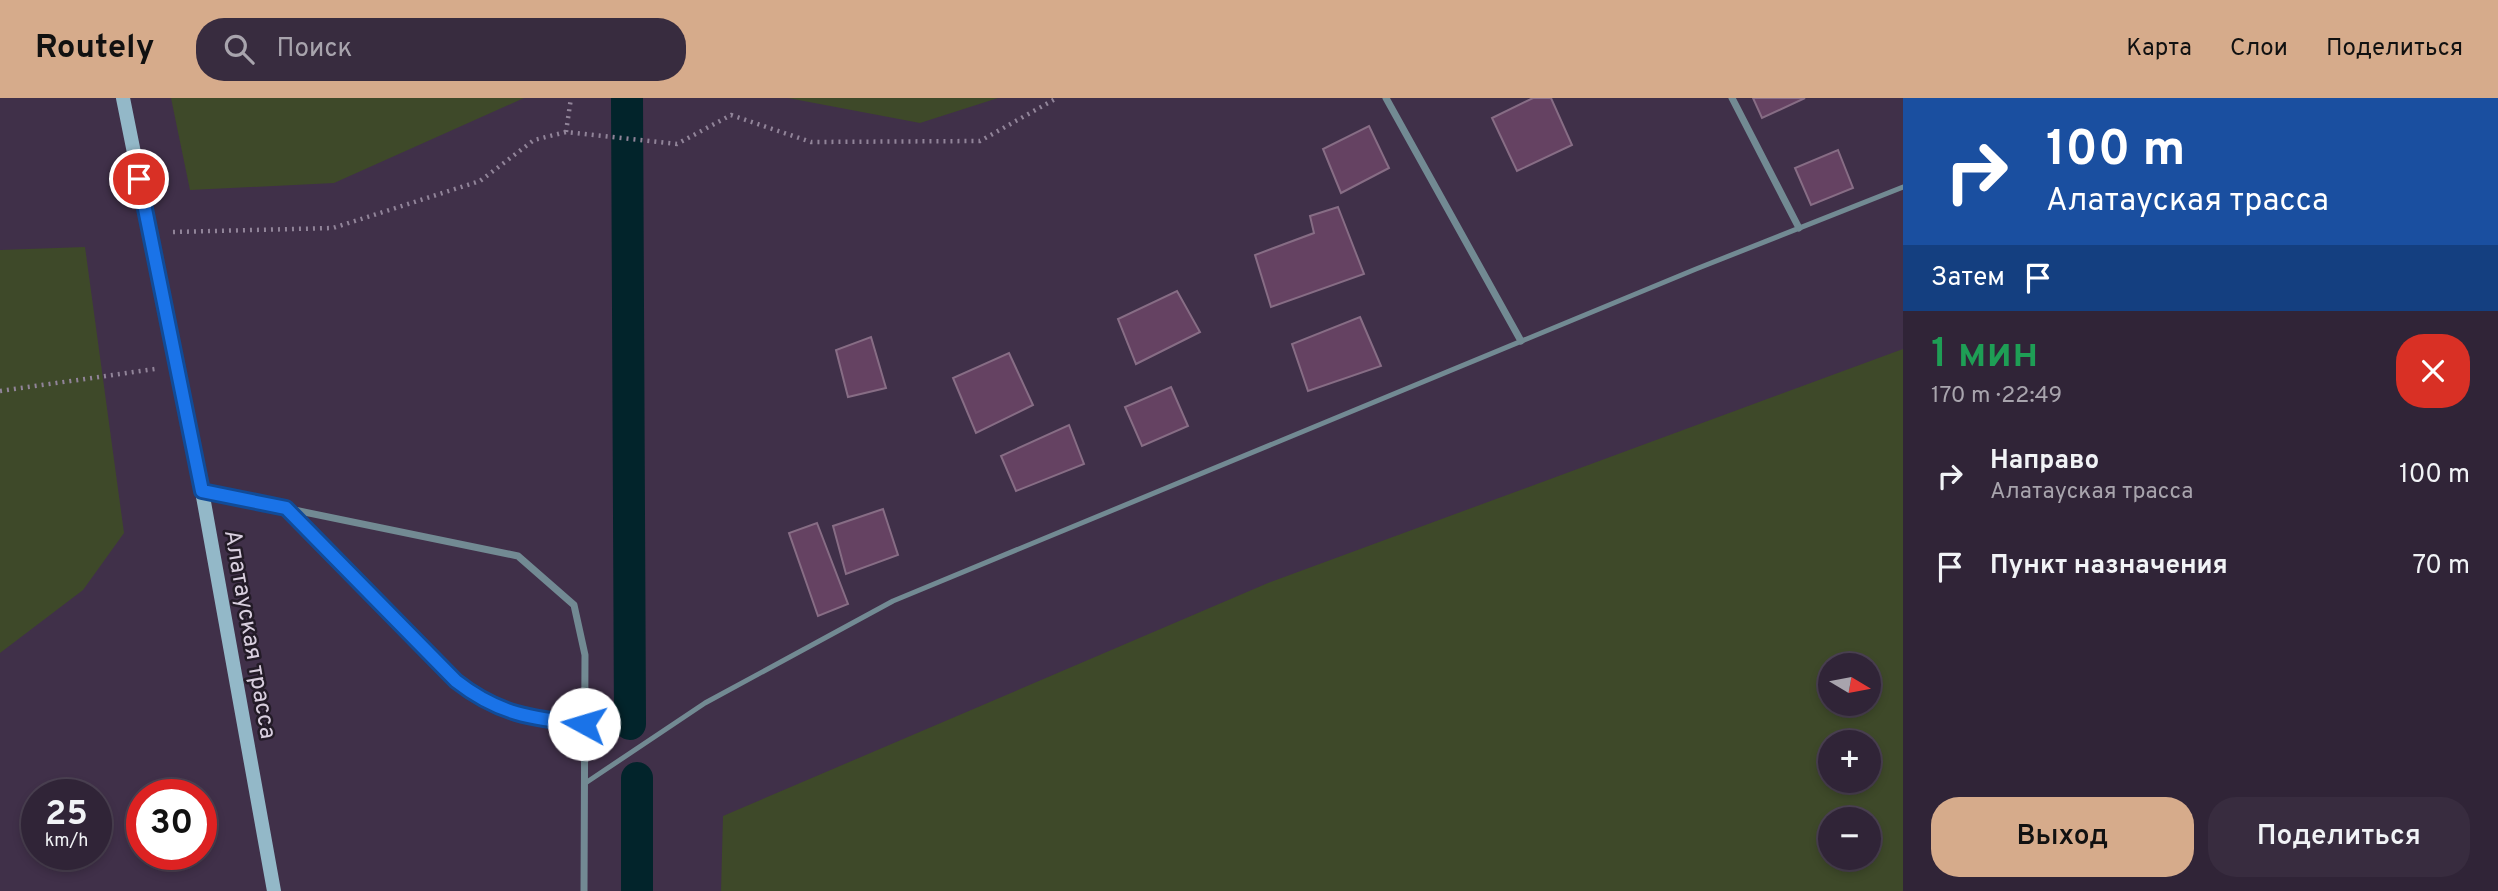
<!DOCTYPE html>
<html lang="ru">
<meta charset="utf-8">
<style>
:root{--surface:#302437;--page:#382c3f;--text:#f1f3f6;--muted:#a8a4ad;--line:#4b4152;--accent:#d6ab8b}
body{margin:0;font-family:Overpass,sans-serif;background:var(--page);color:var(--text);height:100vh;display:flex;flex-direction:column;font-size:26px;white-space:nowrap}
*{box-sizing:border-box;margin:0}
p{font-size:23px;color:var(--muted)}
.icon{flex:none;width:38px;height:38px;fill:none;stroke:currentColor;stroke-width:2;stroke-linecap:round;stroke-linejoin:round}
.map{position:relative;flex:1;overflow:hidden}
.side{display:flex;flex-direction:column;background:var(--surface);width:595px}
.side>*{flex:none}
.top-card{background:#1a4fa0;color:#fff;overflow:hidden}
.needle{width:46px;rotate:100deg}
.fabs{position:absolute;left:1818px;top:555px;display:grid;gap:14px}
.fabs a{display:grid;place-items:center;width:63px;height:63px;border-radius:50%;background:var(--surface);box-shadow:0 4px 10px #0003,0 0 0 2px var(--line);font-size:35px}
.speed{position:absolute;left:21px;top:681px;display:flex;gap:14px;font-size:35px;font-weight:700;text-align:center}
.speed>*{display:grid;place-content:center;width:91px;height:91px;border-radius:50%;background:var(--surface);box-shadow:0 4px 10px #0003,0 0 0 2px var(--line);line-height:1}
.speed small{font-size:18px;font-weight:400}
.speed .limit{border:10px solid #d22;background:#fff;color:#111}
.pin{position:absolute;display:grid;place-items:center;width:60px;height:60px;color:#fff;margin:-30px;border:4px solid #fff;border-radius:50%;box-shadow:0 2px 7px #0007}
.me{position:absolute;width:77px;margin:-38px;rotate:276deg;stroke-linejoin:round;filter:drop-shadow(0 0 5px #0008)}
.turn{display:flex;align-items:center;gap:24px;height:147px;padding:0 28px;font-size:32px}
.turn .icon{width:91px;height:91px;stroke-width:2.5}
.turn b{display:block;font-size:49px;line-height:60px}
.then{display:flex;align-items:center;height:66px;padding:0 28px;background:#0003;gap:14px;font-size:26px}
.round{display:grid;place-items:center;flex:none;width:74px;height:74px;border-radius:28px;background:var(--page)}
.head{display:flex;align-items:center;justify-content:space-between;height:119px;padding:0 28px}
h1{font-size:42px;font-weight:600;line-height:52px;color:#1e9e55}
.button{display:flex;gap:14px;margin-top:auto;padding:14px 28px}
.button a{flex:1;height:80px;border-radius:28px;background:var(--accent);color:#111;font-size:28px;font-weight:600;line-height:80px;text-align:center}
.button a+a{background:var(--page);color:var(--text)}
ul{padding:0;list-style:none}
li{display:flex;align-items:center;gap:21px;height:91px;padding:0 28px}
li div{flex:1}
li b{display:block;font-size:26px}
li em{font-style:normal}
header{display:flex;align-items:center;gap:42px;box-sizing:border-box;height:98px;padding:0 35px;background:var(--accent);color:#111}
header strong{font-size:33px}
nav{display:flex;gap:38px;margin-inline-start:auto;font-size:24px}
.search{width:490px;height:63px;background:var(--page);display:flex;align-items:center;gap:18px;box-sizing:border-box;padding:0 24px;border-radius:28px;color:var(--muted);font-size:26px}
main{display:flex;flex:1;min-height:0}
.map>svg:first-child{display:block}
.green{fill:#3e4929;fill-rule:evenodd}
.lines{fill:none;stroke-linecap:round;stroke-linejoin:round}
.canal{stroke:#02242b;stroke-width:32}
.building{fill:#654262;stroke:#876d85;stroke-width:2}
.path{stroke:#918499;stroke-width:4.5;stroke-dasharray:2 5;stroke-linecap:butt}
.lane{stroke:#728a93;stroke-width:5}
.street{stroke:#728a93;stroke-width:7}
.secondary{stroke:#93b8c8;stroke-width:14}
.route-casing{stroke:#114b97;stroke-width:18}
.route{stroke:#1a73e8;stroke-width:12}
.labels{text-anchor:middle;stroke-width:5;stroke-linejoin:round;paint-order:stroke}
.street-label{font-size:24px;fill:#d8cede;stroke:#231b27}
</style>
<header>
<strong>Routely</strong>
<div class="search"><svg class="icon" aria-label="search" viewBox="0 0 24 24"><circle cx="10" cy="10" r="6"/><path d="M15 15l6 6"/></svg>Поиск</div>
<nav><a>Карта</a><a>Слои</a><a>Поделиться</a></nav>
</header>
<main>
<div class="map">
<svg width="1903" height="793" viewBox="0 0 1903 793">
<rect width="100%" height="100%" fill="#403049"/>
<!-- green -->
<g class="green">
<polygon points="171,0 524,0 334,85 190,92"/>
<polygon points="788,0 998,0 920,25"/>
<polygon points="85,149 124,435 83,492 0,555 0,152"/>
<path d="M 1903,251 L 1903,793 L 721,793 L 723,718 L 1268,485 ZM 1830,567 L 1869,567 L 1869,606 L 1830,606 ZM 1830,644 L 1869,644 L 1869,682 L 1830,682 ZM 1830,721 L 1869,721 L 1869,760 L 1830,760 Z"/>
</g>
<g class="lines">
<!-- canal -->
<g class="canal">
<polyline points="627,0 630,626"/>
<polyline points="637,793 637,680"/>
</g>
</g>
<!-- building -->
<g class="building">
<polygon points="1533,0 1551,0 1572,47 1517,73 1492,20"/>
<polygon points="1753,0 1805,0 1762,20"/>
<polygon points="1369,28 1389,70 1341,95 1323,51"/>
<polygon points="1838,52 1853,90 1811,107 1795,70"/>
<polygon points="1338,109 1364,176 1271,209 1255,157 1314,135 1310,118"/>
<polygon points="1177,193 1200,234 1136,266 1118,221"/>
<polygon points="1360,219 1381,268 1308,293 1292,246"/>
<polygon points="871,239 886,290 848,299 836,252"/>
<polygon points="1009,255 1033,307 976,335 953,280"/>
<polygon points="1171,289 1188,328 1142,348 1125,309"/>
<polygon points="1069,327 1084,366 1016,393 1001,358"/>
<polygon points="883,411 898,457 846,476 833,428"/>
<polygon points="817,425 848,506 818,518 789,435"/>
</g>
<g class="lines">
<!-- path -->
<g class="path">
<polyline points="566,34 571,0"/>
<polyline points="173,134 333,130 480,83 534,42 566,34 677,46 731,17 811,44 980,43 1057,0"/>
<polyline points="0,293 155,271"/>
</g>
<!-- lane -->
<polyline class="lane" points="584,686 705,605 893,503 1696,171 1903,89"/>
<!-- street -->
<g class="street">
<polyline points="1386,0 1521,243"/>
<polyline points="1732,0 1799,130"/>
<polyline points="202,393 518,458 574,507 585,557 584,793"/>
<path d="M 286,411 L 456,583 C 499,617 531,621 584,626"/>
</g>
<!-- secondary -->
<polyline class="secondary" points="123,0 202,393 274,793"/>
</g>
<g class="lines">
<!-- route casing -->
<g class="route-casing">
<path id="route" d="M 139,81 L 202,393 L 286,410 L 456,583 C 498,616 532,621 584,626"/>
</g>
<!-- route -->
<use href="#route" class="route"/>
</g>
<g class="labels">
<!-- street labels -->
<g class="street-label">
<text transform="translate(251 536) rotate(80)" y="8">Алатауская трасса</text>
</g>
</g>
</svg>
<div class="fabs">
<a><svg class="needle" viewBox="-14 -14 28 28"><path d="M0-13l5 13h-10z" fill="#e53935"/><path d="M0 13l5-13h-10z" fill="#a8a4ad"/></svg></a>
<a>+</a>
<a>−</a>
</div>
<div class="speed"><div>25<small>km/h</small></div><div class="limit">30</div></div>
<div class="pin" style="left:139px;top:81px;background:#d93025"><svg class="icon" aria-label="arrive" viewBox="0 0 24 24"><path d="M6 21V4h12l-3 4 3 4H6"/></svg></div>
<svg class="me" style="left:584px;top:626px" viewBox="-20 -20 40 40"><circle r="19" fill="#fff"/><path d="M0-13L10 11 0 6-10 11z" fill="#1a73e8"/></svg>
</div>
<section class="side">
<div class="top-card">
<div class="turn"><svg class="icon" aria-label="right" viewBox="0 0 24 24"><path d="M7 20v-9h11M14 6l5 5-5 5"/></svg><div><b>100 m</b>Алатауская трасса</div></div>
<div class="then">Затем<svg class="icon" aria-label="arrive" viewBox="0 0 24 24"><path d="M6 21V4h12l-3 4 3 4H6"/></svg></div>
</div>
<div class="head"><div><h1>1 мин</h1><p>170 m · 22:49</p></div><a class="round" style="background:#d93025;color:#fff"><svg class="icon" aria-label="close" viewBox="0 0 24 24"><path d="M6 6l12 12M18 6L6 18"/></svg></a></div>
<ul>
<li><svg class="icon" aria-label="right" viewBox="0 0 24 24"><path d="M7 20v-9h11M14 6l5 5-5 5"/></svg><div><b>Направо</b><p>Алатауская трасса</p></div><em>100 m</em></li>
<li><svg class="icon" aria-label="arrive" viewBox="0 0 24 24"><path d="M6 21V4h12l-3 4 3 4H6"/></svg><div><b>Пункт назначения</b></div><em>70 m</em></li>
</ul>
<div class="button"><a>Выход</a><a>Поделиться</a></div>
</section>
</main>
